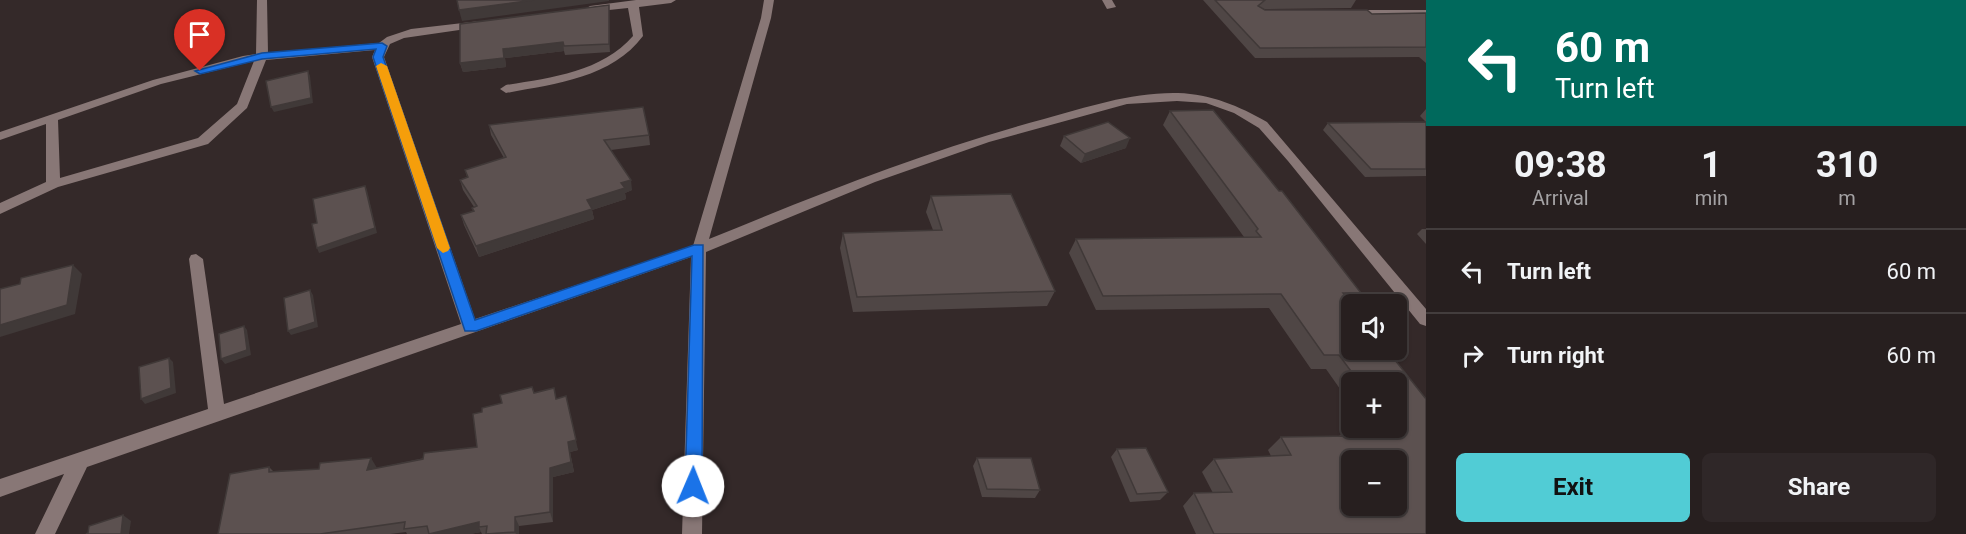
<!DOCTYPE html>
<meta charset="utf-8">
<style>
:root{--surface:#271f1f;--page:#2f2728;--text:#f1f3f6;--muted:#a4a2a4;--line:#433d3d;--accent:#51ccd5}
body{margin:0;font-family:Roboto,sans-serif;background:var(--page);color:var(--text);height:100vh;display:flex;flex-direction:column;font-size:22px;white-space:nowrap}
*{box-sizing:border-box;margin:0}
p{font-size:20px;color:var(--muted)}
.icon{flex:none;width:33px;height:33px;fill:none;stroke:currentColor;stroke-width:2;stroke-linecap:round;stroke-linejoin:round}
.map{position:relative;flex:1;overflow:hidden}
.panel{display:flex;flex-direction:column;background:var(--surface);width:540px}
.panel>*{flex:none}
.top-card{background:#00695c;color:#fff;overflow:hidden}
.fabs{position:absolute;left:1341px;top:294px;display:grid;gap:12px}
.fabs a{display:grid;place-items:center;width:66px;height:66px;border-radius:9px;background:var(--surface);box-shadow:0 2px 4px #0004,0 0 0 2px var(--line);font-size:30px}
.pin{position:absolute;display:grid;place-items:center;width:51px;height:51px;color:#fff;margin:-62px -26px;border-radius:50% 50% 50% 0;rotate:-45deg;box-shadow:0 0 6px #0007}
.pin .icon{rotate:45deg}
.me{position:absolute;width:66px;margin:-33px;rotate:1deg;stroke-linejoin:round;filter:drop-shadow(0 0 4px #0008)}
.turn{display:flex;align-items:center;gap:21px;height:126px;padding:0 30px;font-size:27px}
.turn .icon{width:78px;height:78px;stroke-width:2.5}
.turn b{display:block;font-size:42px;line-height:51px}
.eta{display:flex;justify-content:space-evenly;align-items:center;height:102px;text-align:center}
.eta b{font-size:36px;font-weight:700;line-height:42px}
.button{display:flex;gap:12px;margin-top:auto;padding:12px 30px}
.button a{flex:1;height:69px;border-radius:9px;background:var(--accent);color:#111;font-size:24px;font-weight:700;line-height:69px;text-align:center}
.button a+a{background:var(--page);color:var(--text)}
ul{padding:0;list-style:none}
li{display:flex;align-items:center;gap:18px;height:84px;padding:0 30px;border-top:2px solid var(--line)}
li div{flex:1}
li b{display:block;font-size:22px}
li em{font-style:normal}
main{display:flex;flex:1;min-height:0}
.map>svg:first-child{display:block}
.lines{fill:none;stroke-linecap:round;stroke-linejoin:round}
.minor{fill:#887776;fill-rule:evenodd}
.wall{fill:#4f4645;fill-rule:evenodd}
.shaded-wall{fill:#403938}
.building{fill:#5c5150;stroke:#403938;stroke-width:1.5;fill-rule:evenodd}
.route{fill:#1a73e8;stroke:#114b97;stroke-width:1.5}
.slow{fill:#f59e0b}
</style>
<main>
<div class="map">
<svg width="1426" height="534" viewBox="0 0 1426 534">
<rect width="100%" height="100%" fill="#342929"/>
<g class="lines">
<!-- minor -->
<g class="minor">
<path d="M 257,0 L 267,0 L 268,53 L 379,43 L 387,37 L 411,29 L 480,21 L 485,24 L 480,27 L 404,38 L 390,44 L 384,57 L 475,319 L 693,246 L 761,18 L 764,0 L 774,0 L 771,18 L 709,239 C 819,194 929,150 1044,119 C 1088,107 1131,92 1178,93 C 1211,94 1239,106 1267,122 L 1426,309 L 1426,326 L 1420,324 L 1288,161 L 1259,128 L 1234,113 L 1206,103 L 1177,101 L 1127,104 L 989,142 L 875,182 L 706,252 L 702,534 L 682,534 L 691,257 L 87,467 L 55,534 L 35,534 L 64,474 L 0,497 L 0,479 L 208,409 L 189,259 L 191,255 L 196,254 L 203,259 L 224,404 L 461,324 L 372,57 L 375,50 L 266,60 L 247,108 L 208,144 L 58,187 L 0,214 L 0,203 L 46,182 L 46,124 L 0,140 L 0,132 L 153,80 L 243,56 L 256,54 ZM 254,61 L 237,104 L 198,138 L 60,178 L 58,120 L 161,84 Z"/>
<path d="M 636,0 L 676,0 L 671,3 L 639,7 L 643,36 C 612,78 554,84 506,93 L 500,89 L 506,85 C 550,78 602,72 633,36 L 628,8 L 590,12 L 585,9 L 590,6 Z"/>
<polygon points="1102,0 1112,0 1116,7 1107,9"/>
<polygon points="1351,10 1426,10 1426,16 1347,15 1347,11"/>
</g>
</g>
<!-- wall -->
<g class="wall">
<polygon points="1203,0 1356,0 1351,8 1263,9 1265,10 1372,14 1426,13 1426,63 1419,57 1255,58"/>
<polygon points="609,5 610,52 565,55 564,51 505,58 506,67 463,72 460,63"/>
<polygon points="1426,109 1426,176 1365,177 1323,130 1328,123 1426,122 1420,116"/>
<path d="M 1213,110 L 1279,191 L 1282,191 L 1361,293 L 1351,304 L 1352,350 L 1387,350 L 1426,399 L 1426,534 L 1196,534 L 1183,506 L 1194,493 L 1213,493 L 1202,472 L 1214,459 L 1271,456 L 1268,450 L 1281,437 L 1339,436 L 1346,430 L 1368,430 L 1367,428 L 1396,428 L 1396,382 L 1352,382 L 1352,406 L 1326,369 L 1311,369 L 1269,308 L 1096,310 L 1069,253 L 1076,239 L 1244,237 L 1163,125 L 1170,111 ZM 1352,460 L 1396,460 L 1396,506 L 1352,506 Z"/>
<polygon points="489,125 649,135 650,145 611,150 632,190 625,193 626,199 592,210 594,219 479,257 464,225 461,215 473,211 472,208 474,207 463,190 460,180 467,177 465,170 504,158 491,135"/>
<polygon points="1064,136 1126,148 1081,163 1060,146"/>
<polygon points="931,196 1055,291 1047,306 853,312 840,248 843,233 933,230 926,212"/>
<polygon points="1422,229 1426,229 1426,244 1417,234"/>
<polygon points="534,393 557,399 578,450 570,452 574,472 553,477 553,522 519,526 519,534 482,534 481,532 470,534 407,534 406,532 390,534 218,534 269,467 273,471 377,468 477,447 482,412 502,403"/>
<polygon points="1117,449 1168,492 1160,500 1130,502 1111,457"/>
<polygon points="977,458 1040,490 1035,498 982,497 973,466"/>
</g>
<!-- shaded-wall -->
<g class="shaded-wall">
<polygon points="534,0 609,0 609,1 462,21 459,10"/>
<polygon points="609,5 609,14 610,52 609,44"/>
<polygon points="563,42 564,51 505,58 506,67 463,72 460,63 503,49"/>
<polygon points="308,71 310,76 313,103 274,112 271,107"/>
<polygon points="1130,138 1126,148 1081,163 1085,154"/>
<polygon points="631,180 632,190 625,193 626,199 592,210 594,219 479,257 476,246 587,200 621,183"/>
<polygon points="365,186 367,190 377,233 319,253 317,248"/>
<polygon points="73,265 82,274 75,314 0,337 0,325"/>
<polygon points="310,290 313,295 318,327 291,335 288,331"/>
<polygon points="244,326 247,330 251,355 225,364 221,359"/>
<polygon points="169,358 173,362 176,393 145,404 141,399"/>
<polygon points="566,396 578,450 570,452 574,472 553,477 553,522 550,512 550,468 568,442"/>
<polygon points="371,458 377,468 367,470"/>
<polygon points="123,515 131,521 129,534 121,534"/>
<polygon points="515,517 519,526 519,534 516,534 515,532"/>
<polygon points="479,522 479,527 481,532 470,534 429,534"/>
</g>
<!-- building -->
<g class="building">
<polygon points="457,0 534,0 459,10"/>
<polygon points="1215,0 1265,0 1258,6 1265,10 1367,10 1372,14 1426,13 1426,47 1260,48"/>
<polygon points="609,5 609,44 564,46 563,42 503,49 504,58 460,63 460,24"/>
<polygon points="308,71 311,98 271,107 266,81"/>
<polygon points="643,107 649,135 604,140 631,180 621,183 625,188 587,200 592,209 476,246 461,215 474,211 472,208 477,206 460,180 468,177 465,170 506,157 489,125"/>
<path d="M 1213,110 L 1279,191 L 1282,191 L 1361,293 L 1343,293 L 1352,304 L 1352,350 L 1387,350 L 1426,399 L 1426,534 L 1214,534 L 1194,493 L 1232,492 L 1214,459 L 1291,455 L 1281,437 L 1350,436 L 1346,430 L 1392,429 L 1391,428 L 1396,428 L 1396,382 L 1359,382 L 1339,355 L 1324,355 L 1281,294 L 1103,296 L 1076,239 L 1261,237 L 1256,231 L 1258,229 L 1170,111 ZM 1352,460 L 1396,460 L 1396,506 L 1352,506 Z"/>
<polygon points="1108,122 1130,138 1085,154 1064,136"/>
<polygon points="1426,122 1426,169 1371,169 1328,123"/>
<polygon points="365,186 375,228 317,248 312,224 317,223 313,199"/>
<polygon points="1011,194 1055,291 857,297 843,233 942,230 931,196"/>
<polygon points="73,265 67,305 0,325 0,289 20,284 21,278"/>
<polygon points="310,290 315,322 288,331 284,298"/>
<polygon points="244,326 247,350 221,359 219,334"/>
<polygon points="169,358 171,388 141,399 139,367"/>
<polygon points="532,387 534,393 554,388 556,399 566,396 576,440 568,442 571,462 550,468 550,512 515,517 515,532 486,534 487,526 479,527 479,522 429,534 427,526 404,529 405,522 320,534 218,534 230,474 269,467 269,472 319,469 320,463 371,458 367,470 423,459 424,453 477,447 473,414 482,412 482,408 502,403 500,395"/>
<polygon points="1146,448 1168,492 1137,494 1117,449"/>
<polygon points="977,458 1031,458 1040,490 987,489"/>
<polygon points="123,515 121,534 86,534 88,533 89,526"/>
</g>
<!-- route -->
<polygon class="route" points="382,43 387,46 383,57 475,320 694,245 703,245 702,486 699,492 693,494 687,492 685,486 692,256 476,331 465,331 373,57 376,49 262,59 200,74 195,71 262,53"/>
<!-- slow -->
<polygon class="slow" points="381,63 387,66 450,248 448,251 443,253 437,248 376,66"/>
</svg>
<div class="fabs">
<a><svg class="icon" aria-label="sound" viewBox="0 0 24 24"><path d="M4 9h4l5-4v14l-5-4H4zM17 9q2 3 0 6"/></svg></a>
<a>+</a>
<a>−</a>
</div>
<div class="pin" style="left:200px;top:71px;background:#d93025"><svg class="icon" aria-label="arrive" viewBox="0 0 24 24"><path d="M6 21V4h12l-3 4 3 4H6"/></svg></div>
<svg class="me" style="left:693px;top:486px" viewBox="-20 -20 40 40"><circle r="19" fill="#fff"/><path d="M0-13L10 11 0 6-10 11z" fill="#1a73e8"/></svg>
</div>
<section class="panel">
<div class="top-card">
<div class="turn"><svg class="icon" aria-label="left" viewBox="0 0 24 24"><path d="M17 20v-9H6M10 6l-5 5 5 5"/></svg><div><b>60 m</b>Turn left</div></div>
</div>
<div class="eta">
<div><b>09:38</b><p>Arrival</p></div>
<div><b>1</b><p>min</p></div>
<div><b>310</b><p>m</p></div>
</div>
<ul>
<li><svg class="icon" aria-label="left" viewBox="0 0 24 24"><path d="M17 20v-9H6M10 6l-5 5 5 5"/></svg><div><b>Turn left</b></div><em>60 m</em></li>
<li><svg class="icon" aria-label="right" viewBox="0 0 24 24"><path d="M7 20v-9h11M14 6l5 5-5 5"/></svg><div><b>Turn right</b></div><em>60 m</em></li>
</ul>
<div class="button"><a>Exit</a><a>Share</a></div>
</section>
</main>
